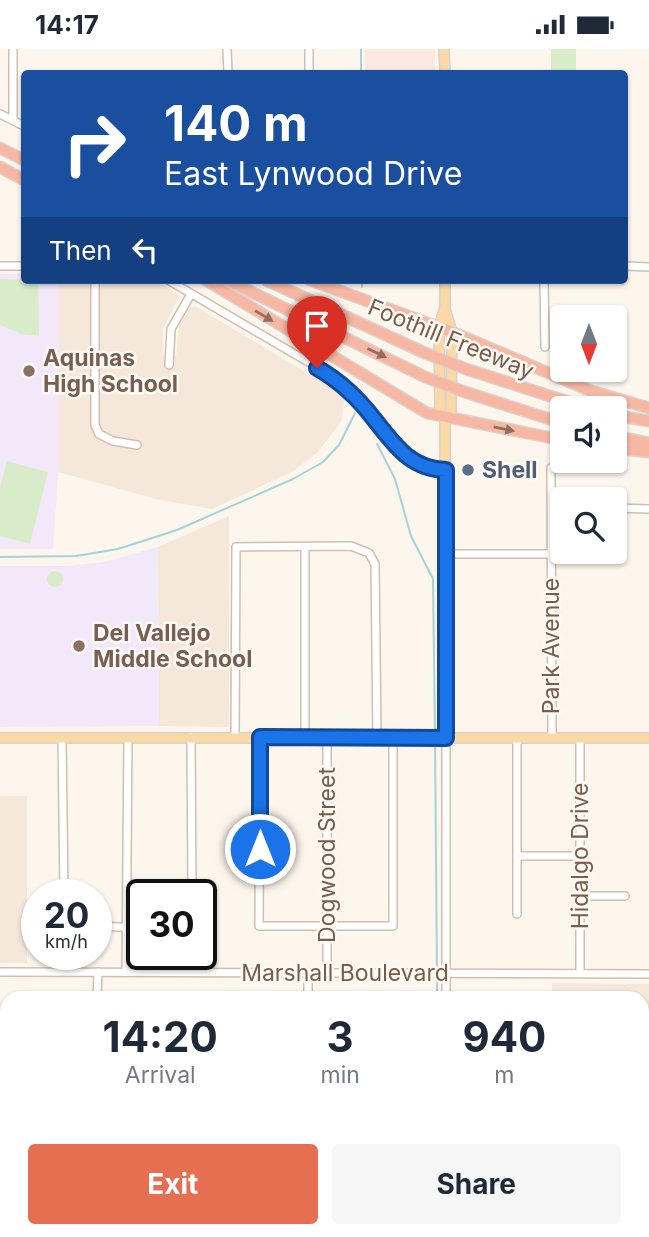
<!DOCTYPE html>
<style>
:root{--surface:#fff;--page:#f6f6f7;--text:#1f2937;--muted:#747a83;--accent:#e76f51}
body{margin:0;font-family:Inter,sans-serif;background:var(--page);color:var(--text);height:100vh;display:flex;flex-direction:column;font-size:26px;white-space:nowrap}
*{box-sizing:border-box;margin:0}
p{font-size:23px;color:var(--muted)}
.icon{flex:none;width:38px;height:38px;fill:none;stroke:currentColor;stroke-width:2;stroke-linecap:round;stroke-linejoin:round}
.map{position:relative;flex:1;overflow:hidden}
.details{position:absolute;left:0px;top:942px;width:649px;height:247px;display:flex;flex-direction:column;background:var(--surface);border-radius:21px 21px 0 0;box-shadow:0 2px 5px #0004}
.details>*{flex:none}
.banner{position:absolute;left:21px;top:21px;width:607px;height:214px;border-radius:7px;box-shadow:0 2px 5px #0004;background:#1a4fa0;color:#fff;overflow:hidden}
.needle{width:46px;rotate:180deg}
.buttons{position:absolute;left:550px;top:256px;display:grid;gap:14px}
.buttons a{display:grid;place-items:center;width:77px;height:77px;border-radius:7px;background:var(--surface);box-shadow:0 2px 5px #0004;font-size:35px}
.speed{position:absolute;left:21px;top:830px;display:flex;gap:14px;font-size:35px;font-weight:700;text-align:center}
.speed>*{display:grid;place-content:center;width:91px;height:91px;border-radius:50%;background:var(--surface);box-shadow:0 2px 5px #0004;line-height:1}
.speed small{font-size:18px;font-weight:400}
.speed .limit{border:4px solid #111;border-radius:10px;background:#fff;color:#111}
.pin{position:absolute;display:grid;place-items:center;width:60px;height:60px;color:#fff;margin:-72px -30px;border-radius:50% 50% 50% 0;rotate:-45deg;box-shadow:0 0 7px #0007}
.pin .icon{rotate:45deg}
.me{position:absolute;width:77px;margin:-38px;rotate:0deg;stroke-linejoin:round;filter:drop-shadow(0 0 5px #0008)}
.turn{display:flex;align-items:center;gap:24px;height:147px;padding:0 28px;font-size:32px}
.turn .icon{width:91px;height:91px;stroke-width:2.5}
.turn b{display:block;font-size:49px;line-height:60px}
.then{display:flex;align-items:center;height:66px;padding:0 28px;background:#0003;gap:14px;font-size:26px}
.eta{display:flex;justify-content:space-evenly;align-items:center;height:119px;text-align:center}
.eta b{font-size:42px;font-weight:700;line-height:49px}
.button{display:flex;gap:14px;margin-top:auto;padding:14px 28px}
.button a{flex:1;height:80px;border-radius:7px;background:var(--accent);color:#fff;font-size:28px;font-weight:700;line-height:80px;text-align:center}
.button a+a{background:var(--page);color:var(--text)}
.status{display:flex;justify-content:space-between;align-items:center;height:49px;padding:0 35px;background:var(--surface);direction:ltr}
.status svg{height:19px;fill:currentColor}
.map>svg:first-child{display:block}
.residential{fill:#f5e8da}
.commercial{fill:#fde8e0}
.education{fill:#f3e8fa}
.green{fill:#d8ecc9}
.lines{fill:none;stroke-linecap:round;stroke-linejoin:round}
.stream{stroke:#a5d3da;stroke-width:2}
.minor-casing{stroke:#d1beb0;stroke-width:10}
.major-casing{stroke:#dad1cd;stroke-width:12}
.highway-casing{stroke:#dad1cd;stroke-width:13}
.minor{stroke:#fff;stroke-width:7}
.major{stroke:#fbd9a5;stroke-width:9}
.highway{stroke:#f7b7a3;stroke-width:10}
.highway-bridge-casing{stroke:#dad1cd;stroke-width:13;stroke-linecap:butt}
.highway-bridge{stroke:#f7b7a3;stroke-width:10}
.oneway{fill:#936e5e}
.route-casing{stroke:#114b97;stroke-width:18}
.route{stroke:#1a73e8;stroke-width:12}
.education-dot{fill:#8d6e63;stroke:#fffaf3;stroke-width:2.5}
.service-dot{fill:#5c6f8a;stroke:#fffaf3;stroke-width:2.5}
.labels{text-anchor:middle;stroke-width:5;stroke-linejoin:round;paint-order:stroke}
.street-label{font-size:23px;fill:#7a5c4d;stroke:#fffaf3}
.education-label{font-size:23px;font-weight:bold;fill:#785e54;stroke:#fffaf3;text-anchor:start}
.service-label{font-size:23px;font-weight:bold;fill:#4e5e75;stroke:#fffaf3;text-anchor:start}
</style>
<div class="status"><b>14:17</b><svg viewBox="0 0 49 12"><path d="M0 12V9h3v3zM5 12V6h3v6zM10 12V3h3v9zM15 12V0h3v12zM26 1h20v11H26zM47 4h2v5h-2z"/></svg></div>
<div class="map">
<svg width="649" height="1188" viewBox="0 0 649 1188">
<rect width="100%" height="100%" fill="#fdf6ec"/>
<!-- residential -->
<g class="residential">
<polygon points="59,231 151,231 163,236 180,247 163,279 163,307 176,307 179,277 190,258 195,257 334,340 345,349 341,373 317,404 292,423 212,460 160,451 58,423"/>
<polygon points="229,467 229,678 159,677 158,498"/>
<rect x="0" y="747" width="27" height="167"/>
<polygon points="552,934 649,935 649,1154 642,1154 642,948 552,948"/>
</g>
<!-- commercial -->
<g class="commercial">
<rect x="365" y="0" width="70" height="24"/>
<rect x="458" y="1181" width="31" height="7"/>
</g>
<!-- education -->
<g class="education">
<polygon points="0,225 24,225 24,231 59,231 59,413 53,500 0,500"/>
<polygon points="158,498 159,677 0,678 0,517 68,517 104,513"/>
</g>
<!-- green -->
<g class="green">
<rect x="551" y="0" width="25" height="24"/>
<polygon points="0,230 38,231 39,287 21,285 0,276"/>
<polygon points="7,412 48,423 30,495 0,487 0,439"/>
<circle cx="55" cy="530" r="8"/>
</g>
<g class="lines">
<!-- stream -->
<g class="stream">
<polyline points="361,24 361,0"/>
<polyline points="362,231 362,238"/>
<polyline points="377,395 395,430 411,487 433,530 435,685"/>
<polyline points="0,508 76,507 118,500 177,481 293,430 323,413 339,396 355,364"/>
<polyline points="435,694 437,923"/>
<polyline points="437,929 437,948"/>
<polyline points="437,1188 437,1181"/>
</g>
<!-- minor casing -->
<g class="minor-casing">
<g id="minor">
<polyline points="227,0 228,24"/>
<polyline points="309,0 309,24"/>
<polyline points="0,65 24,77"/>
<polyline points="13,71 13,0"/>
<polyline points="0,217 24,217"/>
<polyline points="625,217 649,218"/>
<polyline points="95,231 95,376 99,385 113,392 137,396"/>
<polyline points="168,231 339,331 402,404 423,418 446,421"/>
<polyline points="544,231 545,298"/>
<polyline points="169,316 171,280 191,245"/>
<polyline points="551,419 552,689"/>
<polyline points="614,459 649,460"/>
<polyline points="446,505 550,505"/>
<polyline points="191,688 192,845"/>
<polyline points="235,688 236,498 351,497 369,504 375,515 377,689"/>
<polyline points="260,688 259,877 393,877 393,689"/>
<polyline points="62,689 64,845"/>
<polyline points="305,689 305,498"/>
<polyline points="327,689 327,924"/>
<polyline points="446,689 446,948"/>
<polyline points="517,689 517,865"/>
<polyline points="580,689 580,924"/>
<polyline points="517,807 580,807"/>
<polyline points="580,847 625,847"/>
<polyline points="96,877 142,879"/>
<polyline points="0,923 649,925"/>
<polyline points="126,923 128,689"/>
<polyline points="308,924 308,948"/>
<polyline points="97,948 98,923"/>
<polyline points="0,970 7,970"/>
<polyline points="0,1043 7,1043"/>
<polyline points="0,1115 7,1115"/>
<polyline points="0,1156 0,1188"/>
<polyline points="642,1160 649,1160"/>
<polyline points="448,1181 448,1188"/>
<polyline points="526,1181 526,1188"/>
<polyline points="67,1188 67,1181"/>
<polyline points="135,1188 135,1181"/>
<polyline points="400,1188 400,1181"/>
</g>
</g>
<!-- major casing -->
<g class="major-casing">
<g id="major">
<polyline points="444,0 445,24"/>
<polyline points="445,231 445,258 439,278 440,361 445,369 446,689"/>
<polyline points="445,260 452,283 451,363 445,369"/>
<polyline points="0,689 649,689"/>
</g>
</g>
<!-- highway casing -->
<g class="highway-casing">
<g id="highway">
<polyline points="0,99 24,111"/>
<polyline points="0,118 24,131"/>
<polyline points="206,231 427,364 562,391"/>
<polyline points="227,231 425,328"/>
<polyline points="266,231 425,304"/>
<polyline points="310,231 452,283 591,342 649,359"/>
<polyline points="466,320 587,359"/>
<polyline points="465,343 562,374"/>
<polyline points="614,366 649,372"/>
<polyline points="614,387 649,394"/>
<polyline points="614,399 649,403"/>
</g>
</g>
<!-- minor -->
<use href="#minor" class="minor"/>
<!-- major -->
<use href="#major" class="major"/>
<!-- highway -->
<use href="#highway" class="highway"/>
<!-- highway-bridge casing -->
<g class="highway-bridge-casing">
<g id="highway-bridge">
<polyline points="425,304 466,320"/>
<polyline points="425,328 465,343"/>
</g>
</g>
<!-- highway-bridge -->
<use href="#highway-bridge" class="highway-bridge"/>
</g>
<!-- one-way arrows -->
<defs><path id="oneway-solid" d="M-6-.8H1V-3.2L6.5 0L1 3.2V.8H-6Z" transform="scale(1.75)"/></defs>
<g class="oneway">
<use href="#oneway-solid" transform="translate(264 267) rotate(31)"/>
<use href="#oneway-solid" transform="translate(377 304) rotate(26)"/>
<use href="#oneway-solid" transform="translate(504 380) rotate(12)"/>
</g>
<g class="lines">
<!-- route casing -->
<g class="route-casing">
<path id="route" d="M 260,800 L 260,688 L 446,689 L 446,421 C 410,420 395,396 374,370 C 358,349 340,332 317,319"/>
</g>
<!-- route -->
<use href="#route" class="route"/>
</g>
<!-- markers -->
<g class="education-dot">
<circle cx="29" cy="322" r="7"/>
<circle cx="79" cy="597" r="7"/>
</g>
<circle class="service-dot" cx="468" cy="421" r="7"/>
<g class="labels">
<!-- street labels -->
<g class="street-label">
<text transform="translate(451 290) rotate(22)" y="8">Foothill Freeway</text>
<text transform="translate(551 597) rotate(-90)" y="8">Park Avenue</text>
<text transform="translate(327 806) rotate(-90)" y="8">Dogwood Street</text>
<text transform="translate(580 807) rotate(-90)" y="8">Hidalgo Drive</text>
<text x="345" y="932">Marshall Boulevard</text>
</g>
<!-- education labels -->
<g class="education-label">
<text x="43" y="317">Aquinas<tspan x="43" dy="26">High School</tspan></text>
<text x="93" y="592">Del Vallejo<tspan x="93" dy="26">Middle School</tspan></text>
</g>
<!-- service labels -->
<g class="service-label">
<text x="482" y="429">Shell</text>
</g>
</g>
</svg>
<div class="buttons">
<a><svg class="needle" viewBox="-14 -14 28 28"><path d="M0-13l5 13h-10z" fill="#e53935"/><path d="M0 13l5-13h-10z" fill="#747a83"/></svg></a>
<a><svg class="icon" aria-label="sound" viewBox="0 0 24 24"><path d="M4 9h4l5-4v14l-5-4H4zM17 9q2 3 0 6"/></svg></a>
<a><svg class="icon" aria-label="search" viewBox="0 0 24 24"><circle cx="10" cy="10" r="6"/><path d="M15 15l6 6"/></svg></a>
</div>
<div class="speed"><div>20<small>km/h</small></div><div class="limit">30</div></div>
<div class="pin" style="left:317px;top:319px;background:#d93025"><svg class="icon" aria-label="arrive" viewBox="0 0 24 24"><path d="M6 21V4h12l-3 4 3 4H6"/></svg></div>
<svg class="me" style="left:260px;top:800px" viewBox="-20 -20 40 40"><circle r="17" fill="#1a73e8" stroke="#fff" stroke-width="3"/><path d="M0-11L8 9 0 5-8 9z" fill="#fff"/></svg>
<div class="banner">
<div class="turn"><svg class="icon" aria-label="right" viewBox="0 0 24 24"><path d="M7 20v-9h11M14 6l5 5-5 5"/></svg><div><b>140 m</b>East Lynwood Drive</div></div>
<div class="then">Then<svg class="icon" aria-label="left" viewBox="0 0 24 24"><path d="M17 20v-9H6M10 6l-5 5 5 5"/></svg></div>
</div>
<section class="details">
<div class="eta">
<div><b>14:20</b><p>Arrival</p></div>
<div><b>3</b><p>min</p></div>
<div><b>940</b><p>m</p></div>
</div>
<div class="button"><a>Exit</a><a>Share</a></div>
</section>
</div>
